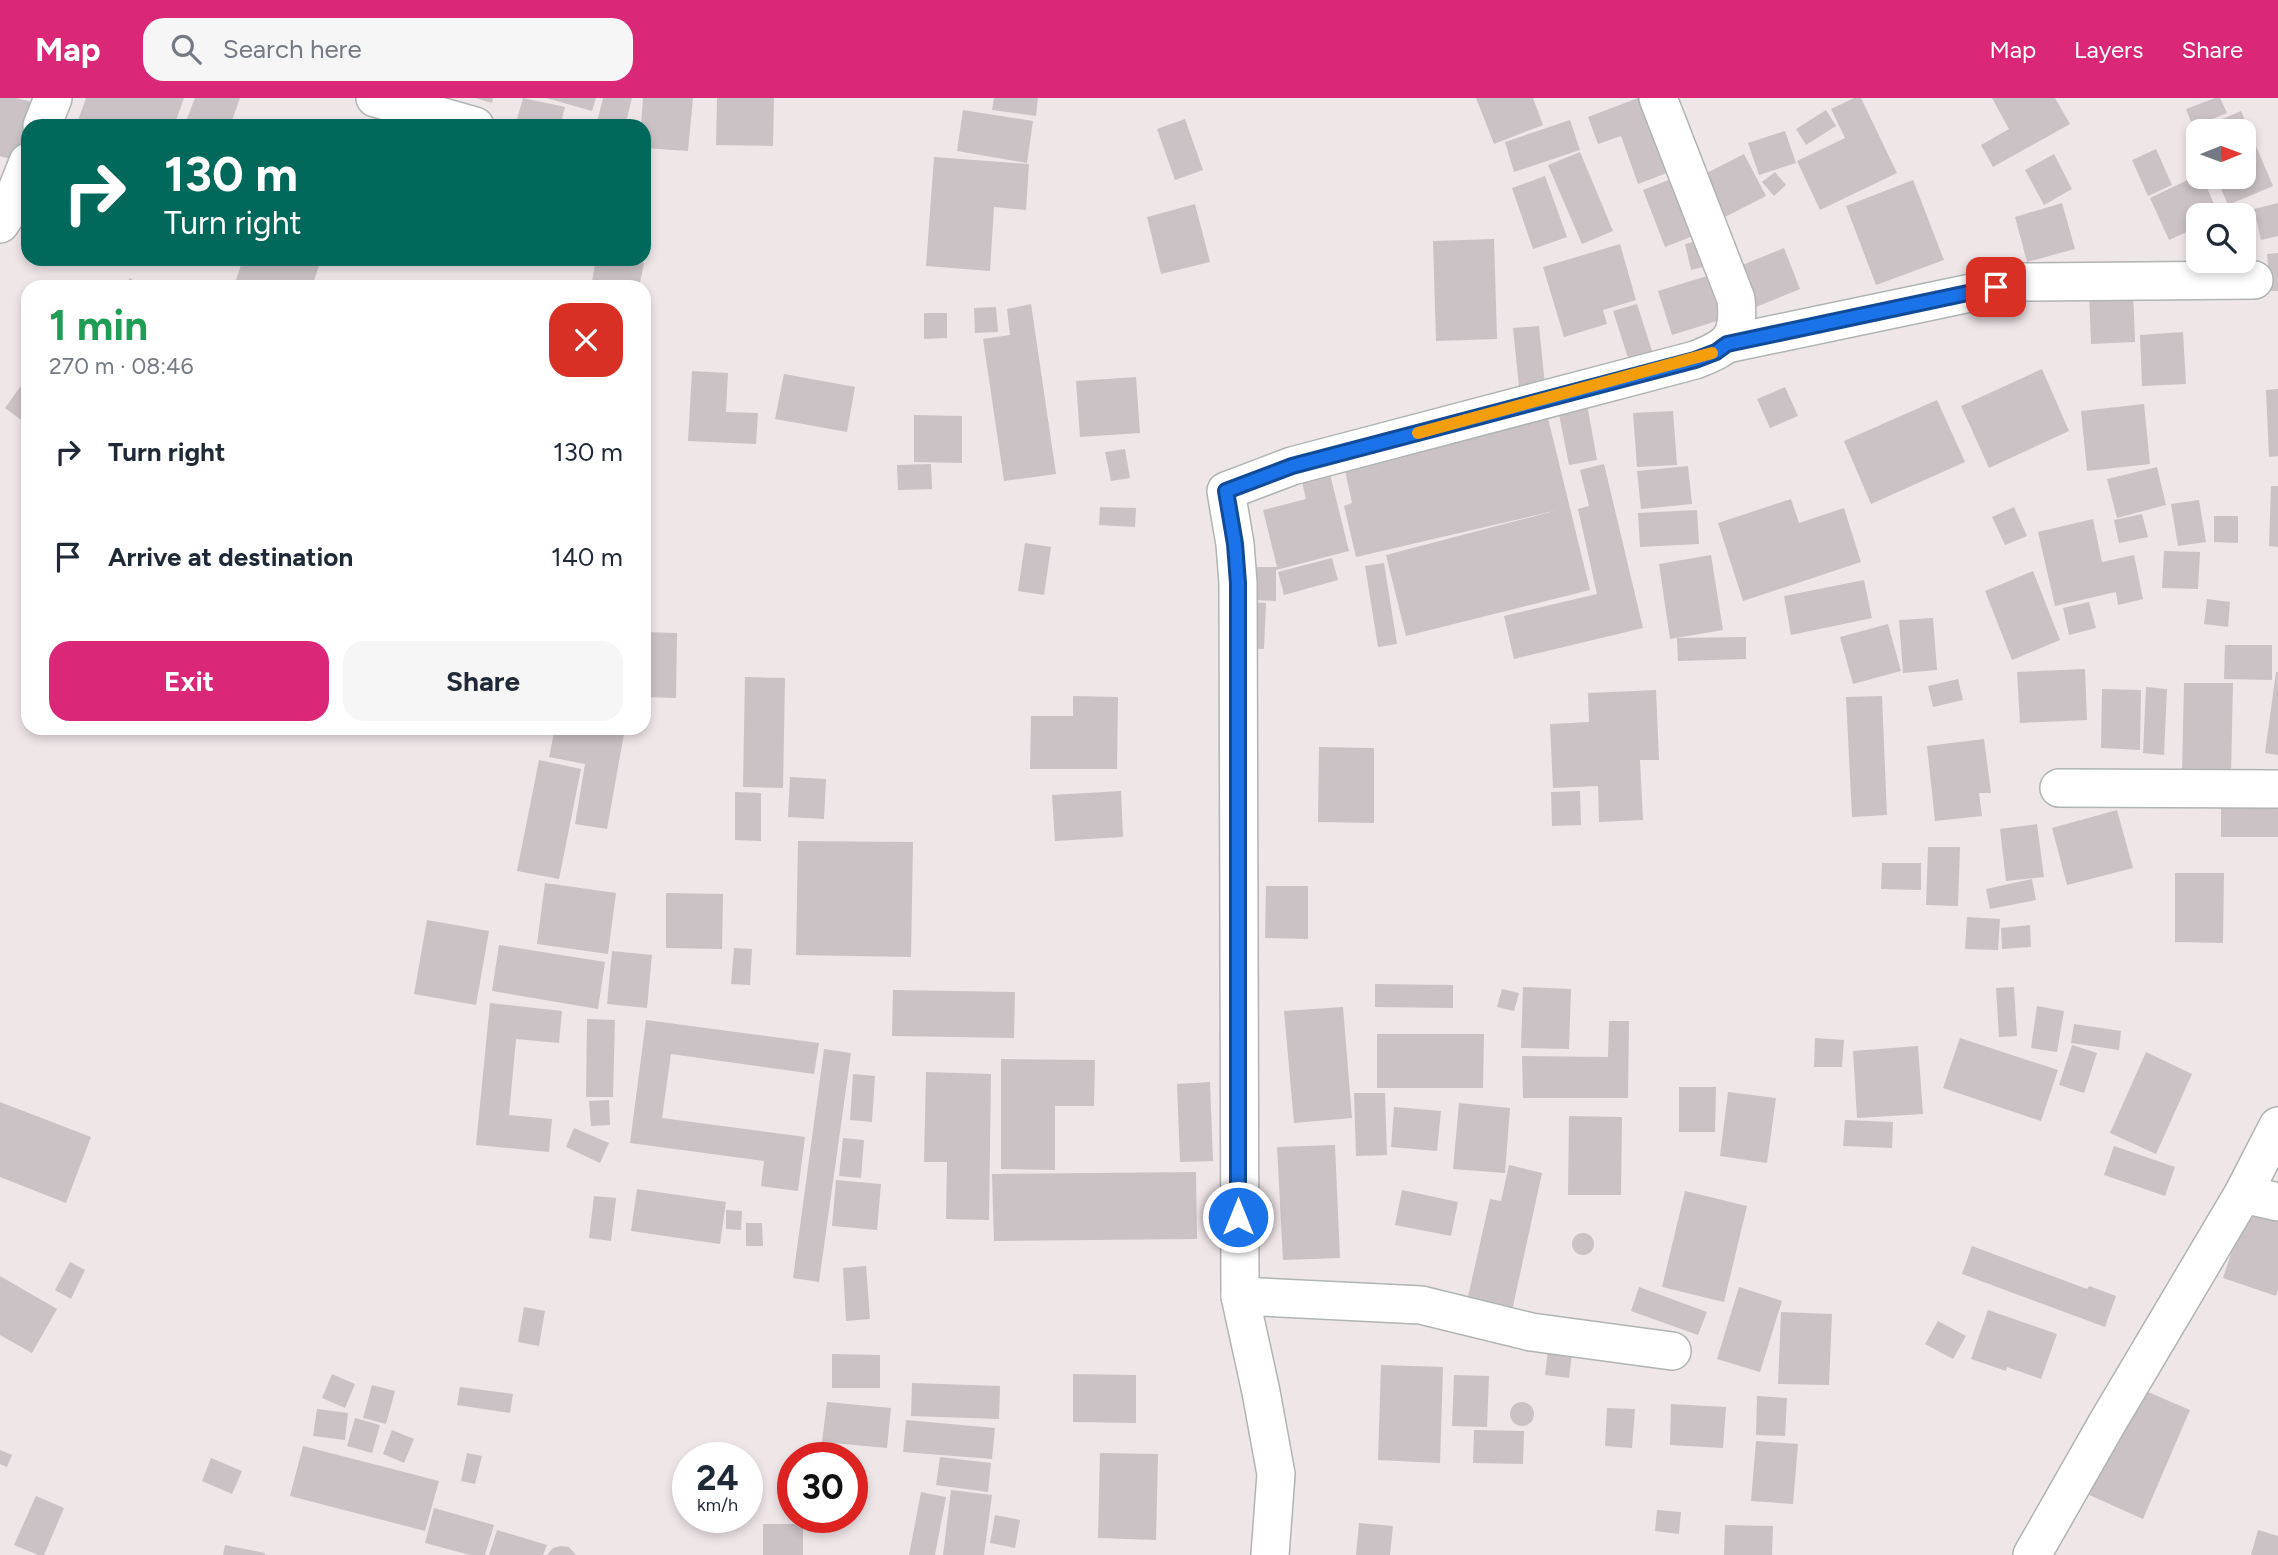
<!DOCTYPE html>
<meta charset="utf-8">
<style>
:root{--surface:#fff;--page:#f6f6f7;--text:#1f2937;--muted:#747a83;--accent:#db2777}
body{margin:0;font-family:Figtree,sans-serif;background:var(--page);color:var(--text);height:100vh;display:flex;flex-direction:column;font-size:26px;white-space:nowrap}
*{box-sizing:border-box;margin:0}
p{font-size:23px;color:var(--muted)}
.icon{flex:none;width:38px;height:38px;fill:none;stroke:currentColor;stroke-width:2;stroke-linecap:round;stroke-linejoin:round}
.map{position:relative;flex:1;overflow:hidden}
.details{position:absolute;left:21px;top:182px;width:630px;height:455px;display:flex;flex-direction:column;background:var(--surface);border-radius:21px;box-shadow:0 4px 10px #0003}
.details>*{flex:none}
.top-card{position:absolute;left:21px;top:21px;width:630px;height:147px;border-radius:21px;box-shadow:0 4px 10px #0003;background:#00695c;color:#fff;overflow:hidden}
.needle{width:46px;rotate:89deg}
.buttons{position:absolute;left:2186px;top:21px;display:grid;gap:14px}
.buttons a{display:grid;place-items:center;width:70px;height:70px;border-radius:14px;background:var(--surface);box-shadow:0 4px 10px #0003;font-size:35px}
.speed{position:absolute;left:672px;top:1344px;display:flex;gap:14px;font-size:35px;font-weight:700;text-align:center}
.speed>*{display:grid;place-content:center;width:91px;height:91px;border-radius:50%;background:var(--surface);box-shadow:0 4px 10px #0003;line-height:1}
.speed small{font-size:18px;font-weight:400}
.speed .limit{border:10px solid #d22;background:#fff;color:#111}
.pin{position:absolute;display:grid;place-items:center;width:60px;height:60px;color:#fff;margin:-30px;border-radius:14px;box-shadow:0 4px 10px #0006}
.me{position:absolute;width:77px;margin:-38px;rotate:0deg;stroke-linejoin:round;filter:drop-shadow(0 0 5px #0008)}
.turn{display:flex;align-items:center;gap:24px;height:147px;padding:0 28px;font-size:32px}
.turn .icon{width:91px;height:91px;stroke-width:2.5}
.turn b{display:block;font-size:49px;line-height:60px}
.round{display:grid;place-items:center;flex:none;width:74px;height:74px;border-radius:21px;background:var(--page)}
.headline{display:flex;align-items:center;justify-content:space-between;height:119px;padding:0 28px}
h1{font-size:42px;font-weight:700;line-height:52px;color:#1e9e55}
.cta{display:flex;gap:14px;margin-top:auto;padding:14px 28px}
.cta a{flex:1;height:80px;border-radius:21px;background:var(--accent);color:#fff;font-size:28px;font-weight:700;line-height:80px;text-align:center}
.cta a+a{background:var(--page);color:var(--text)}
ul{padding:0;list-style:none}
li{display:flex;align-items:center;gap:21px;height:105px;padding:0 28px}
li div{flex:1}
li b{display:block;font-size:26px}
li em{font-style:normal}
header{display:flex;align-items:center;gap:42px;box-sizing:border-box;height:98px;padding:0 35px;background:var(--accent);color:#fff}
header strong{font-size:33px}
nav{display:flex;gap:38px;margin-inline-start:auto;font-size:24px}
.search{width:490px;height:63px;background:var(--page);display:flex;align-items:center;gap:18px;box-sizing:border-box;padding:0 24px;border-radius:21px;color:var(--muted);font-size:26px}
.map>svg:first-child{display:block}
.building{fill:#cac2c4}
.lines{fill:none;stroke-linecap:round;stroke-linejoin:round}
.minor-casing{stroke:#aeb5b3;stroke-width:40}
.minor{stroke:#fff;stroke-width:37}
.route-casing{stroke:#114b97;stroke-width:18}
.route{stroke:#1a73e8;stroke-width:12}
.slow{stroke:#f59e0b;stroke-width:12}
</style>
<header>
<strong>Map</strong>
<div class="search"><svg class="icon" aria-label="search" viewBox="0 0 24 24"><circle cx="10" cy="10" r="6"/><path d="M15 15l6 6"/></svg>Search here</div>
<nav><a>Map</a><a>Layers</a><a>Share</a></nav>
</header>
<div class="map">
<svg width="2278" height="1457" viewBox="0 0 2278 1457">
<rect width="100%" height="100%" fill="#efe6e8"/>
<!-- building -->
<g class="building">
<polygon points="0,0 16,0 32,4 16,63 0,58"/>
<polygon points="86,0 184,0 174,28 76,28"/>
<polygon points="195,0 240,0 230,28 184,28"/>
<polygon points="475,0 493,0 492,5"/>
<polygon points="523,0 565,9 560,28 515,28"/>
<polygon points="546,0 596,0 592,13"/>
<polygon points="603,0 632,0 625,28 596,28"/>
<polygon points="643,0 693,0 688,53 644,50 644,28 641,28"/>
<polygon points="717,0 774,0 773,48 716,47"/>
<polygon points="994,0 1038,0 1036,18 992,12"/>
<polygon points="1476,0 1533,0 1543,27 1494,46"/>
<polygon points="1638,0 1655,0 1680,70 1638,86 1621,38 1598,46 1588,19"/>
<polygon points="1854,0 1861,0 1897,75 1820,112 1797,63 1845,40 1831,11"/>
<polygon points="1992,0 2055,0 2070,26 1993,69 1981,47 2009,31"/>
<polygon points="2215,0 2220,0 2227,15 2193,29 2186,11"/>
<polygon points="963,12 1033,23 1027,65 957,53"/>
<polygon points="1826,12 1836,28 1806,47 1796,31"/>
<polygon points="2241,13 2273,88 2228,107 2216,79 2244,79 2244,33 2194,33"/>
<polygon points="1185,21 1203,72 1175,82 1157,31"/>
<polygon points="1570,22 1580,52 1514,74 1505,44"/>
<polygon points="1785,33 1796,65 1759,77 1748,45"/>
<polygon points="2156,51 2172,87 2148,98 2132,62"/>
<polygon points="1580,54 1613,133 1582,146 1548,67"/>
<polygon points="1744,56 1766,98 1717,123 1695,81"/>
<polygon points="2054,56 2072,91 2044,107 2025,72"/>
<polygon points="934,59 1029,66 1026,112 994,109 990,173 926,168"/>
<polygon points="1775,74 1786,87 1774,98 1762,84"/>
<polygon points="2198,77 2202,79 2219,117 2198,117 2198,129 2169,142 2150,100"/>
<polygon points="1545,78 1567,139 1533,151 1512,90"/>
<polygon points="1676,79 1698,136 1665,149 1643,92"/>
<polygon points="1913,82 1944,162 1876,187 1846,108"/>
<polygon points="2062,105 2075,151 2027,164 2015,119"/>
<polygon points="2278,105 2278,138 2261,142 2254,111"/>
<polygon points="1195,106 1210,164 1161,176 1147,119"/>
<polygon points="1710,140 1716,166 1691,172 1685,146"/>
<polygon points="1494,141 1497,241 1436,243 1433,143"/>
<polygon points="1620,146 1636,202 1603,212 1607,226 1564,239 1543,169"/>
<polygon points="1784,150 1800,191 1751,211 1735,170"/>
<polygon points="2278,155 2278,193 2270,193 2267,156"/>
<polygon points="243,161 321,161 312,189 236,189 234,188"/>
<polygon points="596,161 625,161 644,165 639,189 591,189"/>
<polygon points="1720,174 1733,218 1672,237 1658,193"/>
<polygon points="130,180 142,189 123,189"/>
<polygon points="2133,191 2135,244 2091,246 2089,192"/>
<polygon points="1031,206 1056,376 1004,383 983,241 1010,237 1007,211"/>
<polygon points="1637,206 1653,256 1629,263 1613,213"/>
<polygon points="996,209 998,234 975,235 974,210"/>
<polygon points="924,215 947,215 947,240 924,241"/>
<polygon points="1539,228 1545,287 1519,289 1513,230"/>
<polygon points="2183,234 2186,286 2142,288 2140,237"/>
<polygon points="2042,271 2069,333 1989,370 1961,308"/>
<polygon points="692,273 728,275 726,314 758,315 756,346 688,343"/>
<polygon points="784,276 855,289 847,334 775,321"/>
<polygon points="28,278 28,327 5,310"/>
<polygon points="1136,279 1140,335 1080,339 1076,283"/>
<polygon points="1785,289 1798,318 1770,330 1757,301"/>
<polygon points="2278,291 2278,358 2269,359 2266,292"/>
<polygon points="1937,302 1965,364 1871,406 1844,343"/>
<polygon points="1587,306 1597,362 1569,367 1558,311"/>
<polygon points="2144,306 2150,366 2087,373 2081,313"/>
<polygon points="1546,312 1590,492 1406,538 1386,457 1558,412 1356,459 1344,408 1352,405 1342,359"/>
<polygon points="1673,313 1677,367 1637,369 1633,315"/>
<polygon points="914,317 962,318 962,365 914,364"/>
<polygon points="1125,351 1130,380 1111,383 1105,354"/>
<polygon points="931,366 932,391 898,392 897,367"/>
<polygon points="1604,366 1643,530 1514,561 1504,518 1597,496 1578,411 1589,408 1580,372"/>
<polygon points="1328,368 1349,453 1276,472 1276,503 1250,502 1250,469 1277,469 1263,412 1306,401 1300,375"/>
<polygon points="1688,368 1692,406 1641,411 1637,373"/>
<polygon points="2157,369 2166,407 2117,420 2107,381"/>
<polygon points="2271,388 2278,388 2278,449 2269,448"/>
<polygon points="1791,401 1799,425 1844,410 1861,464 1743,503 1718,425"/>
<polygon points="2199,402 2206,444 2178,448 2171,406"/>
<polygon points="1100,409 1136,410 1135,429 1099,427"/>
<polygon points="2014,409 2027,438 2005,447 1992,419"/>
<polygon points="1697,412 1699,446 1640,449 1638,415"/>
<polygon points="2142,416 2148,439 2119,445 2114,422"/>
<polygon points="2214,418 2238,418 2238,445 2214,444"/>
<polygon points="2093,421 2102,464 2134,457 2143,501 2118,507 2116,494 2055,508 2038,434"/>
<polygon points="1025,445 1051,449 1044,497 1018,493"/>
<polygon points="2164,453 2200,454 2198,491 2162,490"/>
<polygon points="1711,457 1723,532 1670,541 1659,466"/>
<polygon points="1332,460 1338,482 1284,497 1278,474"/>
<polygon points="1384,465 1397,546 1378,549 1365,468"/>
<polygon points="2033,473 2060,542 2012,562 1985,493"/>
<polygon points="1864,482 1872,520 1791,537 1784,498"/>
<polygon points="2207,501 2230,504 2228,529 2204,526"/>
<polygon points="1248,504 1266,505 1264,551 1246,550"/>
<polygon points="2089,504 2096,530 2069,537 2063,510"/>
<polygon points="1933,520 1937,572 1903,575 1899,522"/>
<polygon points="1888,526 1901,573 1853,586 1840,539"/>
<polygon points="644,534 677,535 676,600 644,599"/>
<polygon points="1746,539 1746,561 1678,563 1677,540"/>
<polygon points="2225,547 2272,547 2272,582 2224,581"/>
<polygon points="2085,571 2087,622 2020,625 2017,574"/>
<polygon points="2276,574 2278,574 2278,657 2265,655"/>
<polygon points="745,579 785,580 783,690 743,689"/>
<polygon points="1958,581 1963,602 1933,609 1928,588"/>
<polygon points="2184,585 2233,585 2231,677 2182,676"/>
<polygon points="2146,589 2167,591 2164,657 2143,655"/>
<polygon points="2102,591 2141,592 2140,652 2101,650"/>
<polygon points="1656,592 1659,662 1640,662 1643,722 1599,724 1598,688 1553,690 1550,626 1589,624 1588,595"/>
<polygon points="1073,598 1118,599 1117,671 1030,671 1031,618 1073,618"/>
<polygon points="1882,598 1887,717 1852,719 1846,599"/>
<polygon points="555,630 625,630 607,731 575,726 585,666 549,659"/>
<polygon points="1984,641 1991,695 1979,695 1982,718 1935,723 1927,648"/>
<polygon points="1319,649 1374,650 1374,725 1318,724"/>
<polygon points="539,662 581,671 559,781 517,773"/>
<polygon points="790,679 826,681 824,721 788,719"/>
<polygon points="1121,693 1123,739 1055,743 1052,697"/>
<polygon points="1580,693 1581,727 1552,728 1551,694"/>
<polygon points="735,694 761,695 761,743 735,742"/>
<polygon points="2221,705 2278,706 2278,739 2221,739"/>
<polygon points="2117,712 2133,770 2067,787 2052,730"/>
<polygon points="2037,726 2044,779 2006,783 2000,731"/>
<polygon points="798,743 913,744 911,859 796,857"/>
<polygon points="1928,749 1960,749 1958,808 1926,807"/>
<polygon points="1882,765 1921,765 1921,792 1881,791"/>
<polygon points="2175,775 2224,775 2223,845 2175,844"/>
<polygon points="2032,781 2036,802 1990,811 1986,791"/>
<polygon points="545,785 616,795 608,856 537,846"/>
<polygon points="1266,788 1308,788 1308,841 1265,840"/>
<polygon points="666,795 723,796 722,851 666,850"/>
<polygon points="1967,819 2000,821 1998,852 1965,851"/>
<polygon points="427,822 489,833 476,907 414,896"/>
<polygon points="2030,827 2031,849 2002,851 2001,830"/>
<polygon points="499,847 605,864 598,911 492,893"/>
<polygon points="734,850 752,851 750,887 731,886"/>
<polygon points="612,853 652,857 647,910 607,906"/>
<polygon points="1375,886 1453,887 1453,910 1375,909"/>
<polygon points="1523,889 1571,891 1569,951 1521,950"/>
<polygon points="2014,889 2017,938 1999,939 1996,890"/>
<polygon points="1502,891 1519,895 1514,913 1497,909"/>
<polygon points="893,892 1015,894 1014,940 892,938"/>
<polygon points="490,905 562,913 559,945 516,941 509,1017 552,1021 549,1054 476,1047"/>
<polygon points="2037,908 2064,913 2057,954 2031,950"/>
<polygon points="1343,909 1352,1020 1294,1025 1284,913"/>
<polygon points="587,921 615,922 613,999 586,999"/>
<polygon points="646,922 819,945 814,976 671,956 662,1020 805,1039 798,1093 761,1088 764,1063 630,1045"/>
<polygon points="1609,923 1629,923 1628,1000 1523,1000 1522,958 1608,959"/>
<polygon points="2074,926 2121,933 2119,952 2071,945"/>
<polygon points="1377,936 1484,936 1483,990 1377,990"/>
<polygon points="1815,940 1844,942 1842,969 1814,969"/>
<polygon points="1960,940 2058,972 2041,1023 1943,990"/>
<polygon points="2072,947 2097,955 2084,995 2059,987"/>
<polygon points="1918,948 1923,1016 1857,1020 1853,953"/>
<polygon points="824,951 851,955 819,1184 793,1180"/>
<polygon points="2146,954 2192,976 2156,1056 2110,1035"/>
<polygon points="1001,961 1095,962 1094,1008 1055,1008 1055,1072 1001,1071"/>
<polygon points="926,974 991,976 989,1122 946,1121 947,1064 924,1064"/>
<polygon points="853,976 875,978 872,1024 850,1022"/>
<polygon points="1210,984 1213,1063 1180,1064 1177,986"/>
<polygon points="1679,989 1716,989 1715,1034 1679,1034"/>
<polygon points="1728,994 1776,1000 1767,1065 1720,1058"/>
<polygon points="1354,995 1385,995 1387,1057 1356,1058"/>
<polygon points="609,1002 610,1027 591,1028 589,1003"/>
<polygon points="0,1004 91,1039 66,1105 0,1079"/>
<polygon points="1459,1005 1510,1010 1505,1075 1453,1071"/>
<polygon points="1394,1009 1441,1013 1437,1053 1391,1049"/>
<polygon points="1569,1018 1622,1019 1621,1097 1568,1097"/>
<polygon points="1845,1022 1893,1024 1892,1050 1843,1048"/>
<polygon points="574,1030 609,1045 600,1065 566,1049"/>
<polygon points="843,1040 864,1042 861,1080 839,1078"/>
<polygon points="1335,1047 1340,1160 1283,1162 1277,1049"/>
<polygon points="2114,1048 2175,1069 2165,1098 2104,1077"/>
<polygon points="1509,1067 1542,1075 1510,1222 1465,1212 1490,1101 1501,1103"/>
<polygon points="1196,1074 1197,1141 994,1143 992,1076"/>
<polygon points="836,1082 881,1086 877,1132 832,1128"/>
<polygon points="637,1091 726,1104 720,1146 631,1133"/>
<polygon points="1402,1092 1458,1104 1451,1138 1395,1127"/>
<polygon points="1685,1093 1747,1108 1724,1204 1662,1189"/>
<polygon points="594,1098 616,1100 611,1143 589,1140"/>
<polygon points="2246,1109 2278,1120 2278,1191 2276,1198 2223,1180"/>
<polygon points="726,1112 742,1113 741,1132 726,1131"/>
<polygon points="746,1125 762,1125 763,1148 746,1148"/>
<circle cx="1583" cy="1146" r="11"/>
<polygon points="1972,1148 2087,1191 2089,1188 2116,1198 2105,1229 1962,1176"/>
<polygon points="70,1164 85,1172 71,1201 55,1192"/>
<polygon points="866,1168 870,1221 846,1223 843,1170"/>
<polygon points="0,1178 57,1211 32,1255 0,1237"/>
<polygon points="1639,1189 1707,1214 1698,1237 1631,1213"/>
<polygon points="1739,1189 1782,1203 1760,1274 1717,1261"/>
<polygon points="524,1209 545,1213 539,1248 518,1244"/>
<polygon points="1988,1212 2057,1236 2041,1281 2007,1269 2006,1273 1971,1261"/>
<polygon points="1781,1214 1832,1216 1829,1287 1778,1286"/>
<polygon points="1938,1223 1966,1238 1953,1261 1925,1246"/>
<polygon points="1548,1252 1572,1256 1569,1280 1545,1277"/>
<polygon points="832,1256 880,1257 880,1290 832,1290"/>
<polygon points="1381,1267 1443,1269 1440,1365 1378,1362"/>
<polygon points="332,1276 355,1286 345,1310 322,1300"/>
<polygon points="1073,1276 1136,1277 1136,1325 1073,1324"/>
<polygon points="1454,1277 1489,1278 1487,1329 1452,1328"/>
<polygon points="912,1285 1000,1288 999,1321 911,1318"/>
<polygon points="372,1287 395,1293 386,1326 363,1320"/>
<polygon points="2134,1288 2190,1312 2143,1421 2087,1396"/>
<polygon points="460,1289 513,1296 510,1315 457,1307"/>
<polygon points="1757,1298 1787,1300 1785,1338 1756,1337"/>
<polygon points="827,1304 891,1310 887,1350 822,1344"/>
<circle cx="1522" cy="1316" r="12"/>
<polygon points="1671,1306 1726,1309 1723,1350 1670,1347"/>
<polygon points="1607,1310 1635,1311 1632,1350 1605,1348"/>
<polygon points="317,1311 348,1315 345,1342 313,1338"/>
<polygon points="355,1320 380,1327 372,1355 347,1348"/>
<polygon points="906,1322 995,1330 992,1361 903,1354"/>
<polygon points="392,1332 414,1341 404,1365 383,1356"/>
<polygon points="1474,1332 1524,1333 1523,1366 1473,1365"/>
<polygon points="1756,1343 1798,1346 1793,1406 1751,1403"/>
<polygon points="303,1348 439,1383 425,1433 290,1398"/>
<polygon points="0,1352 12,1357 7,1369 0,1366"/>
<polygon points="467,1355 482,1358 475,1386 461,1383"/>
<polygon points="1100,1355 1158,1356 1156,1442 1098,1440"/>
<polygon points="940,1359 991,1365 988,1394 936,1387"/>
<polygon points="211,1360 242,1373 232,1396 202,1383"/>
<polygon points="951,1392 992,1397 984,1457 943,1457"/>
<polygon points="921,1394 946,1399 935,1457 909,1457"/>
<polygon points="36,1398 64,1410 44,1457 38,1457 14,1447"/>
<polygon points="434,1410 494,1427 485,1457 470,1457 425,1445"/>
<polygon points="1657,1412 1681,1414 1679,1436 1655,1433"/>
<polygon points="995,1417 1020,1422 1015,1450 990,1445"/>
<polygon points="1359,1425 1393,1428 1390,1457 1356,1457"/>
<rect x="763" y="1426" width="40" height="31"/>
<polygon points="1725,1427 1773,1428 1772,1457 1724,1457"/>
<polygon points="497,1432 547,1447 543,1457 489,1457"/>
<polygon points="2258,1432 2278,1438 2278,1457 2251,1457"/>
<polygon points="225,1447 265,1455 265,1457 223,1457"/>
<polygon points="561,1448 569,1449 576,1457 547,1457 553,1450"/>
</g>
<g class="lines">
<!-- minor casing -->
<g class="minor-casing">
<g id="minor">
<polyline points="375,0 475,28"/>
<polyline points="42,28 53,0"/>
<polyline points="0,126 8,114 28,64"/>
<polyline points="1727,246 2023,184 2254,182"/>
<polyline points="2059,690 2278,691"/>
<polyline points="2243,1096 2278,1104"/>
<polyline points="1240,1198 1421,1207 1531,1234 1672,1253"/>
<path d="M 1270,1457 L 1276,1376 L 1261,1294 L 1240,1198 L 1238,485 L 1235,446 L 1226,393 L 1292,368 L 1695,262 C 1729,249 1740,241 1736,201 L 1658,0"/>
<polyline points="2032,1457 2106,1327 2243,1096 2278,1028"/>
</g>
</g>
<!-- minor -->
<use href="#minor" class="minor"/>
</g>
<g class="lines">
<!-- route casing -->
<g class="route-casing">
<polyline id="route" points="1238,1119 1238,485 1235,446 1226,393 1292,368 1695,262 1716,254 1727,246 1996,189"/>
</g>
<!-- route -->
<use href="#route" class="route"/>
<!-- slow -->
<polyline class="slow" points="1418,335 1712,255"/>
</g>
</svg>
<div class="buttons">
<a><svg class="needle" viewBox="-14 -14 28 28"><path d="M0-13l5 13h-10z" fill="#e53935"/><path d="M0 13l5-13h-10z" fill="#747a83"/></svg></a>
<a><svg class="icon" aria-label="search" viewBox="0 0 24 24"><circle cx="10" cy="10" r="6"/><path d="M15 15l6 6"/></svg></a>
</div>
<div class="speed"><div>24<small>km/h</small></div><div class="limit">30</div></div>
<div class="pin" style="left:1996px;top:189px;background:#d93025"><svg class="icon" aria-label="arrive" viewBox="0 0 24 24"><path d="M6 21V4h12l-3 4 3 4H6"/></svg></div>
<svg class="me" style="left:1238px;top:1119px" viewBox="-20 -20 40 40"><circle r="17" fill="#1a73e8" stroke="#fff" stroke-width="3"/><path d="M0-11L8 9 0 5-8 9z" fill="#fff"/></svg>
<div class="top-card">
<div class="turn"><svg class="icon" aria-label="right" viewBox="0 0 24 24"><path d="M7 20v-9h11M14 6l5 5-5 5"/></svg><div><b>130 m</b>Turn right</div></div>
</div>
<section class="details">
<div class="headline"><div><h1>1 min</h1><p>270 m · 08:46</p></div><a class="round" style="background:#d93025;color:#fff"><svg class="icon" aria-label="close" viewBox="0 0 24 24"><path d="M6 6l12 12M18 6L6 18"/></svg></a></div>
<ul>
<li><svg class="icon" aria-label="right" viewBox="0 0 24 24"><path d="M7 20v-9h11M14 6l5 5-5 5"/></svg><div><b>Turn right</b></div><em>130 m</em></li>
<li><svg class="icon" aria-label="arrive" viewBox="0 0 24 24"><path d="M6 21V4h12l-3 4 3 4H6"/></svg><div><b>Arrive at destination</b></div><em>140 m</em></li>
</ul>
<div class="cta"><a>Exit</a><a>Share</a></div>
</section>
</div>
